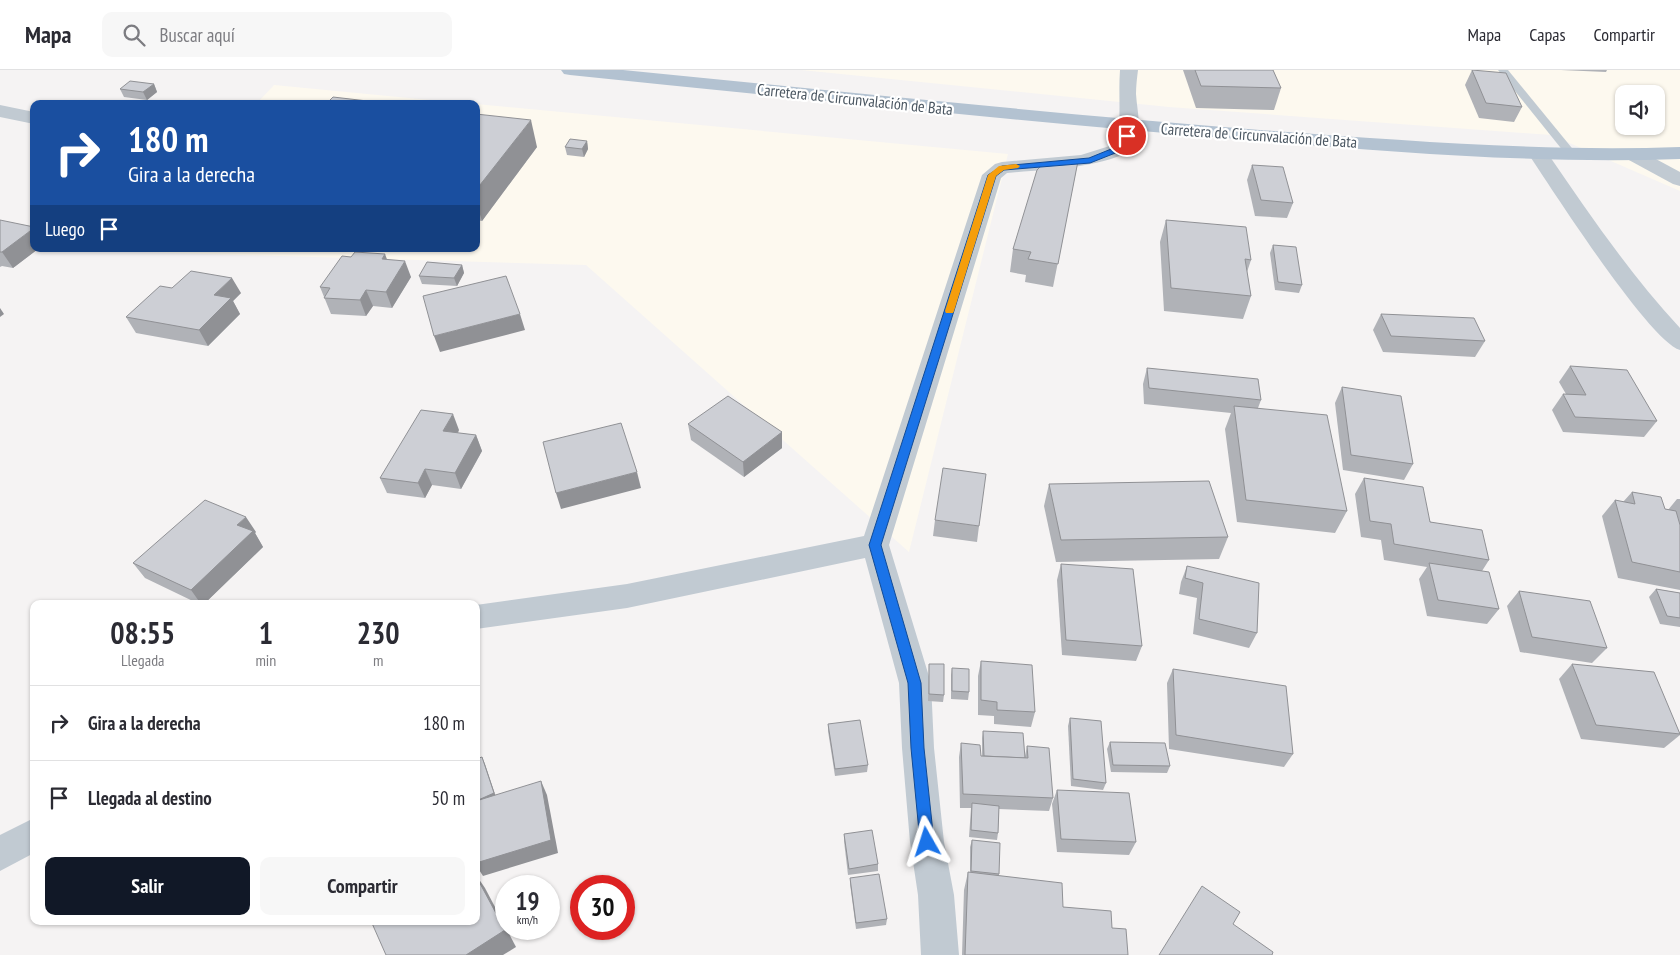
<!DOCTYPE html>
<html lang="es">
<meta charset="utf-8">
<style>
:root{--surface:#fff;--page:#f7f7f7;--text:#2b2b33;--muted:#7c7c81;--line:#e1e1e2;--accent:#111827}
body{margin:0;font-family:"PT Sans Narrow",sans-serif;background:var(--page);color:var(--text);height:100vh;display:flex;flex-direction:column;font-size:19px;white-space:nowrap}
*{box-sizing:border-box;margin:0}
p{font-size:16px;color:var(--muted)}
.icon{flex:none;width:28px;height:28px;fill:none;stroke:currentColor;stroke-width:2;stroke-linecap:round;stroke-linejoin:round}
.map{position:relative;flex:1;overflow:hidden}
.details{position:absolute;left:30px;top:530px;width:450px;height:325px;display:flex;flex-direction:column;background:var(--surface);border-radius:10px;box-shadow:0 1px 4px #0004}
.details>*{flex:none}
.banner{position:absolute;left:30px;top:30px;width:450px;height:152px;border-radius:10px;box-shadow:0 1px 4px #0004;background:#1a4fa0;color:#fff;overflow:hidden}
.buttons{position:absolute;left:1615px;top:15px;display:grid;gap:10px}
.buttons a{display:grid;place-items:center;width:50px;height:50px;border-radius:10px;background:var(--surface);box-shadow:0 1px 4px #0004;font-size:25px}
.speed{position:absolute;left:495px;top:805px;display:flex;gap:10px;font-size:25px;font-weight:700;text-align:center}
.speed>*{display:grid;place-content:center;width:65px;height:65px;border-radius:50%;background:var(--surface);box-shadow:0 1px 4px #0004;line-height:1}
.speed small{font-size:12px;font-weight:400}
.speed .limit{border:8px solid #d22;background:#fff;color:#111}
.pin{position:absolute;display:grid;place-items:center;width:42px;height:42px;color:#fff;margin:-21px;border:2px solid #fff;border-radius:50%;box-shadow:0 1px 5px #0007}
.me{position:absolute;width:55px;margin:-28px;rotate:354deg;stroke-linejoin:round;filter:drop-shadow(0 0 4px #0008)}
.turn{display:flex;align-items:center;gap:18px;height:105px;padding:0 15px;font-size:22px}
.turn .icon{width:65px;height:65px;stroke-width:2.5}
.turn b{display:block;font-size:35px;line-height:42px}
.then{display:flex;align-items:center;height:48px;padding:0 15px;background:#0003;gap:10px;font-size:19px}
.eta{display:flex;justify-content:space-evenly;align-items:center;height:85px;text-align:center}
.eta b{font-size:30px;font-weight:700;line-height:35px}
.primary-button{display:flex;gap:10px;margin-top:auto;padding:10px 15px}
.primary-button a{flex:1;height:58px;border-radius:10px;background:var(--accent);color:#fff;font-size:20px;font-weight:700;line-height:58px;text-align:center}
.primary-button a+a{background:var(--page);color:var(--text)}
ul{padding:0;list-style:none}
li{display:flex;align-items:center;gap:15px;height:75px;padding:0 15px;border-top:1px solid var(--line)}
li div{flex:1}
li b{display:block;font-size:19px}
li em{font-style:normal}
header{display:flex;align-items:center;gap:30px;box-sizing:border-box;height:70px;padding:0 25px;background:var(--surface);border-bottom:1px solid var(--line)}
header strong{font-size:24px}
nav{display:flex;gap:28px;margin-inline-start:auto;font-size:18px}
.search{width:350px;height:45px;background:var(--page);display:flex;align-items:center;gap:12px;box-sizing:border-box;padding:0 18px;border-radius:10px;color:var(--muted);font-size:19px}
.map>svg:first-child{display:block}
.commercial{fill:#fdf9ef;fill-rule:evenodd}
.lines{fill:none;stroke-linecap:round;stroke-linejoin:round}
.service{fill:#c1cad2;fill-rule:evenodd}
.minor{fill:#c1cad2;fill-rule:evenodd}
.primary{fill:#b3c2d1;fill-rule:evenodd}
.wall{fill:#b0b2b7}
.shaded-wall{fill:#909195}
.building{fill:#cdcfd5;stroke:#909195}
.route{fill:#1a73e8;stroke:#114b97}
.slow{fill:#f59e0b}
.labels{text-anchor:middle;stroke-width:4.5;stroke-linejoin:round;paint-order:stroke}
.far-street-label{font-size:16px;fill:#4a5661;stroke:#fff}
</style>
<header>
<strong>Mapa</strong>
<div class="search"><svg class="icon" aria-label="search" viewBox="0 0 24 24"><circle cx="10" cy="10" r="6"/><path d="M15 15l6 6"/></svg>Buscar aquí</div>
<nav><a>Mapa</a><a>Capas</a><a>Compartir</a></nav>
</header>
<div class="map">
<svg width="1680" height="885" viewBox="0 0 1680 885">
<rect width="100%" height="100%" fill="#f5f3f3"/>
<!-- commercial -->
<g class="commercial">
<path d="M 801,0 L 1680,0 L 1680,121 L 1551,65 L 1169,37 ZM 1624,24 L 1656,24 L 1656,56 L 1624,56 Z"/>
<polygon points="274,15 471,34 256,34"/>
<polygon points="476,34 1008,84 909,482 586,195 104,181 106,179 476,179"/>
</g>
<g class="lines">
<!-- service -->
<polygon class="service" points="1498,0 1508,0 1576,83 1577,85 1576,87 1568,87"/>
<!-- minor -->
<g class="minor">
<path d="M 1120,0 L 1138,0 C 1137,8 1136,16 1136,24 C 1137,42 1144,64 1132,81 C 1092,99 1050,99 1007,103 L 1001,108 L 889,475 L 931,613 L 934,678 L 944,772 L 954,825 L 959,885 L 921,885 L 918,825 L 910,772 L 902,678 L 899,613 L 865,488 L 627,538 L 476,559 L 476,535 L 627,514 L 864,466 L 982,105 L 995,94 L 1002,92 L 1081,85 L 1116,74 C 1122,49 1118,25 1120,0 Z"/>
<polygon points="0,35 34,42 34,54 0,47"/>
<path d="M 1539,79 L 1546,81 C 1588,142 1629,203 1680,258 L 1680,280 C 1649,271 1552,119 1529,85 L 1532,81 Z"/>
<polygon points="1634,79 1641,81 1680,102 1680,116 1673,114 1627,89 1624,85 1627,81"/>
<polygon points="34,748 34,783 0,801 0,765"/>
</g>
<!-- primary -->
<path class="primary" d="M 561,0 L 623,0 C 835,21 1047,43 1260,60 C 1400,70 1540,82 1680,77 L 1680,89 C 1536,94 1393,82 1250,70 C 1023,52 796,28 570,5 L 564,4 Z"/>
</g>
<!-- wall -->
<g class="wall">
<polygon points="1183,0 1273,0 1281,18 1274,40 1196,38"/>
<polygon points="1472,0 1522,37 1514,52 1479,48 1465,15"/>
<polygon points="1561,0 1607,0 1606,2"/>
<polygon points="154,14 157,22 147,30 124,27 120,19"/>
<polygon points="476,44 537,77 482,151 476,150"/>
<polygon points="587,71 588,79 584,87 567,85 565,77"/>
<polygon points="1078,91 1053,217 1025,212 1026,205 1010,202 1013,179"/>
<polygon points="1252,95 1293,133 1287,148 1255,146 1247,110"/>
<polygon points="0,150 34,179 38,179 13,198 2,196 0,197"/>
<polygon points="1166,150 1251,190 1247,202 1251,226 1243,249 1164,241 1160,172"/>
<polygon points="1273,175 1302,215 1299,223 1275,220 1270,183"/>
<polygon points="388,190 411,207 392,238 373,236 366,246 331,244 320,217"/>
<polygon points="462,195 464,203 457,216 422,214 419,206"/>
<polygon points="172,218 241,223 233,231 240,244 208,276 136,263 126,247"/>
<polygon points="1381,244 1485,271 1475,287 1383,282 1373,260"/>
<polygon points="1570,296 1657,351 1644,367 1563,362 1552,340 1563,324 1566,324 1559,312"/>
<polygon points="1147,298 1261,330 1258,338 1347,441 1335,463 1237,452 1225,359 1231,343 1144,334 1143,314"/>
<polygon points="1342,317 1413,394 1404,410 1343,400 1335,333"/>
<polygon points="688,354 782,362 782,378 744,407 691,370"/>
<polygon points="459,360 458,363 476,365 482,381 461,419 432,415 425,428 387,423 380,408"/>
<polygon points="1364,408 1489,490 1482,501 1499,539 1487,554 1427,546 1419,509 1427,497 1384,490 1381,470 1361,467 1355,424"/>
<polygon points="1049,414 1228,467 1219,489 1056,492 1044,436"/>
<polygon points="1632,422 1665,439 1668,440 1677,429 1680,429 1680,520 1618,508 1602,446 1615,430 1623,432"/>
<polygon points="935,450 979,456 977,472 933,466"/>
<polygon points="256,462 255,463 263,477 204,534 199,534 145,508 133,493"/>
<polygon points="1061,494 1142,576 1136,591 1062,585 1057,510"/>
<polygon points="1187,496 1257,563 1249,578 1193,564 1197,528 1179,524 1181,512"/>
<polygon points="1656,519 1680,523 1680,557 1660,554 1649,527"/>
<polygon points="1519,521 1607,578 1592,593 1520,582 1507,536"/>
<polygon points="981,591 1035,642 1031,657 994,654 994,646 978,645 978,606"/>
<polygon points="929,594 944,625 943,632 928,631"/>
<polygon points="1572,594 1680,663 1680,665 1664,678 1581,669 1559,609"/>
<polygon points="952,598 969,622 968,630 951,629 951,605"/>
<polygon points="1173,599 1293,684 1284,697 1169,679 1167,613"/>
<polygon points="1070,648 1106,713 1103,720 1071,716 1068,656"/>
<polygon points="828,654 868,695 867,702 835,706 828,661"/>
<polygon points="983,661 1025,686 1027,676 1053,728 1049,741 999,739 998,763 997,770 969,767 971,738 960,738 959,687 961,673 981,686 982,686 982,668"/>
<polygon points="1110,672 1170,696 1167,703 1111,702 1107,679"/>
<polygon points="1057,720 1136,772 1129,785 1057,782 1052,734"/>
<polygon points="844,764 878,794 878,801 848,805 844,771"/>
<polygon points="972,770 999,804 999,806 1063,837 1112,858 1128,885 962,885 964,820 968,802 970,803 970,777"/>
<polygon points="850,808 887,849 886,855 856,859 850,814"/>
</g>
<!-- shaded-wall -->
<g class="shaded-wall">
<polygon points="154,14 157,22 147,30 143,22"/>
<polygon points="531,50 537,77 482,151 476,132 476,120"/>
<polygon points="587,71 588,79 584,87 582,79"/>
<polygon points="34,158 34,179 38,179 13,198 2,182"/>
<polygon points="385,184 391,200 382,189"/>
<polygon points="405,191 411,207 392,238 386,222"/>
<polygon points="462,195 464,203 457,216 454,208"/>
<polygon points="232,208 241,223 233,231 240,244 208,276 199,260 214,225"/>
<polygon points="366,220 373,236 366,246 360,230"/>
<polygon points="0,238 4,244 0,247"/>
<polygon points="520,244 525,260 440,282 434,266"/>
<polygon points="453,344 459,360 449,377 443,361"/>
<polygon points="782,362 782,378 744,407 743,392"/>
<polygon points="476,365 482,381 461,419 455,403"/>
<polygon points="425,399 432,415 425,428 418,413"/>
<polygon points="637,402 641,418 561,439 556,423"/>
<polygon points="246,447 256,462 255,463 263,477 204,534 201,534 191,520 237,455"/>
<polygon points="482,687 485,694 497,730 476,739"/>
<polygon points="541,711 547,725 558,783 483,806 476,795 476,793"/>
<polygon points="476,805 485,818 516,877 503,885 466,885"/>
</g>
<!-- building -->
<g class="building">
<polygon points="1195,0 1273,0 1281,18 1201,16"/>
<polygon points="1472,0 1506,3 1522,37 1486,33"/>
<polygon points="130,11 154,14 143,22 120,19"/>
<polygon points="333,27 393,34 326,34"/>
<polygon points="476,44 531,50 476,120"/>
<polygon points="570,69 587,71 582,79 565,77"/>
<polygon points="1078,91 1058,194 1028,189 1031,182 1013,179 1037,100 1042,95 1050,92"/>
<polygon points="1252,95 1283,97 1293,133 1261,130"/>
<polygon points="0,150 34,157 34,158 2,182 0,182"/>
<polygon points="1166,150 1246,157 1251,190 1245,189 1251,226 1171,218"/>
<polygon points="1273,175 1296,177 1302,215 1278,212"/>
<polygon points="355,182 385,184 382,189 405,191 386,222 366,220 360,230 324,228 330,218 320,217 342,186 351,187"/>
<polygon points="427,192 462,195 454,208 419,206"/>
<polygon points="191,201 232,208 214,225 231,228 199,260 126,247 160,216 172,218"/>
<polygon points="506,206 520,244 434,266 423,226"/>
<polygon points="1381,244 1474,248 1485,271 1391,266"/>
<polygon points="1570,296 1627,300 1657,351 1575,347 1563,324 1586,325"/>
<polygon points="1147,298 1258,309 1261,330 1149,318"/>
<polygon points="1342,317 1401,326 1413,394 1351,385"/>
<polygon points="728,326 782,362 743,392 688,354"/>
<polygon points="1234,336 1327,345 1347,441 1246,430"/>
<polygon points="421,340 453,344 443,361 476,365 455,403 425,399 418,413 380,408"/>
<polygon points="621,353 637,402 556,423 543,372"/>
<polygon points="943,398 986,404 979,456 935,450"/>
<polygon points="1364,408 1423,417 1430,452 1482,460 1489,490 1394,474 1391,454 1370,451"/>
<polygon points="1209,411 1228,467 1061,470 1049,414"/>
<polygon points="1632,422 1661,427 1665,439 1676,441 1680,455 1680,502 1632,492 1615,430 1635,434"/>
<polygon points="205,430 246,447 237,455 253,461 191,520 133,493"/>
<polygon points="1429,493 1489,502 1499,539 1438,530"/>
<polygon points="1061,494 1133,499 1142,576 1066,570"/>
<polygon points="1187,496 1259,513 1257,563 1199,549 1203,513 1185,508"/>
<polygon points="1656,519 1680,523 1680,548 1667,546"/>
<polygon points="1519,521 1590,531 1607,578 1532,567"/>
<polygon points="981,591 1032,595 1035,642 997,640 997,632 981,630"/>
<polygon points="929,594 944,594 944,625 929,624"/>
<polygon points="1572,594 1654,602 1680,664 1596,655"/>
<polygon points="952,598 969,599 969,622 952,621"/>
<polygon points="1173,599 1286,616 1293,684 1176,665"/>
<polygon points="1070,648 1101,651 1106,713 1073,709"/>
<polygon points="860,650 868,695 835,699 828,654"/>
<polygon points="983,661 1023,663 1025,688 984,686"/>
<polygon points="1110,672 1165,673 1170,696 1113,695"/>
<polygon points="961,673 980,675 981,686 1028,688 1027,676 1049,678 1053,728 963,724"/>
<polygon points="482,687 494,723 476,731 476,689"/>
<polygon points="541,711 551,770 476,793 476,731"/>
<polygon points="1057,720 1129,723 1136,772 1061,769"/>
<polygon points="972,733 999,736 998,763 971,760"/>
<polygon points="872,760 878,794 849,799 844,764"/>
<polygon points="972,770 1000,773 999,804 971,801"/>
<polygon points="968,802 1062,813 1063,837 1111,841 1112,858 1126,859 1128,885 965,885"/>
<polygon points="879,804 887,849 856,853 850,808"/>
<polygon points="476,806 505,860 466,885 386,885 371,851 476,851"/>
<polygon points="1202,816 1240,842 1233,854 1273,882 1272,885 1159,885"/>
</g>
<!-- route -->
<polygon class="route" points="1125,65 1131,66 1128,78 1090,93 1004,100 996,106 881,475 921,613 924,678 934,772 932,776 927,779 922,776 920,772 911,678 908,613 869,475 988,105 1002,96 1089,88 1121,75"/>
<!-- slow -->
<polygon class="slow" points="1016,94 1020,96 1018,98 1004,100 996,106 954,241 953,243 946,243 945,241 988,105 999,96"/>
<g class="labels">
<!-- far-street labels -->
<g class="far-street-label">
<text transform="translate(855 29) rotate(6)" y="6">Carretera de Circunvalación de Bata</text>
<text transform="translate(1259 65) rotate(4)" y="6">Carretera de Circunvalación de Bata</text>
</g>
</g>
</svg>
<div class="buttons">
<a><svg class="icon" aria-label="sound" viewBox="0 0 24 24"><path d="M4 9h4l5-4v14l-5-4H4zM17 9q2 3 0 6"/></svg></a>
</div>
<div class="speed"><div>19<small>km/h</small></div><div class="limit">30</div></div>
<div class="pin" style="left:1127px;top:66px;background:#d93025"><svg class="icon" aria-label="arrive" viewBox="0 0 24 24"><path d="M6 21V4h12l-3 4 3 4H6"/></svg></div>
<svg class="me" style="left:927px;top:772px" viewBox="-20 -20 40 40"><path d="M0-17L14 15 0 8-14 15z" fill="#1a73e8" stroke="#fff" stroke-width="4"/></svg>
<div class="banner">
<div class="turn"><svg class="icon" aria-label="right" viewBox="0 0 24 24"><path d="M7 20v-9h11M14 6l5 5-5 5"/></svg><div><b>180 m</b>Gira a la derecha</div></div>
<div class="then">Luego<svg class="icon" aria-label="arrive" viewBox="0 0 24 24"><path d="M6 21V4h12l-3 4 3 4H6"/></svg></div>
</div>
<section class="details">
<div class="eta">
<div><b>08:55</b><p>Llegada</p></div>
<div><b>1</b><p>min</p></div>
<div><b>230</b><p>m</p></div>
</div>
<ul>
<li><svg class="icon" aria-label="right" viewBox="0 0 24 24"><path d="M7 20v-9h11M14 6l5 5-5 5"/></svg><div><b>Gira a la derecha</b></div><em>180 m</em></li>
<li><svg class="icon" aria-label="arrive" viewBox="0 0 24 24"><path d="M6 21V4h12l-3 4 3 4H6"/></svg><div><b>Llegada al destino</b></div><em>50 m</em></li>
</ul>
<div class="primary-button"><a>Salir</a><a>Compartir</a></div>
</section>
</div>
